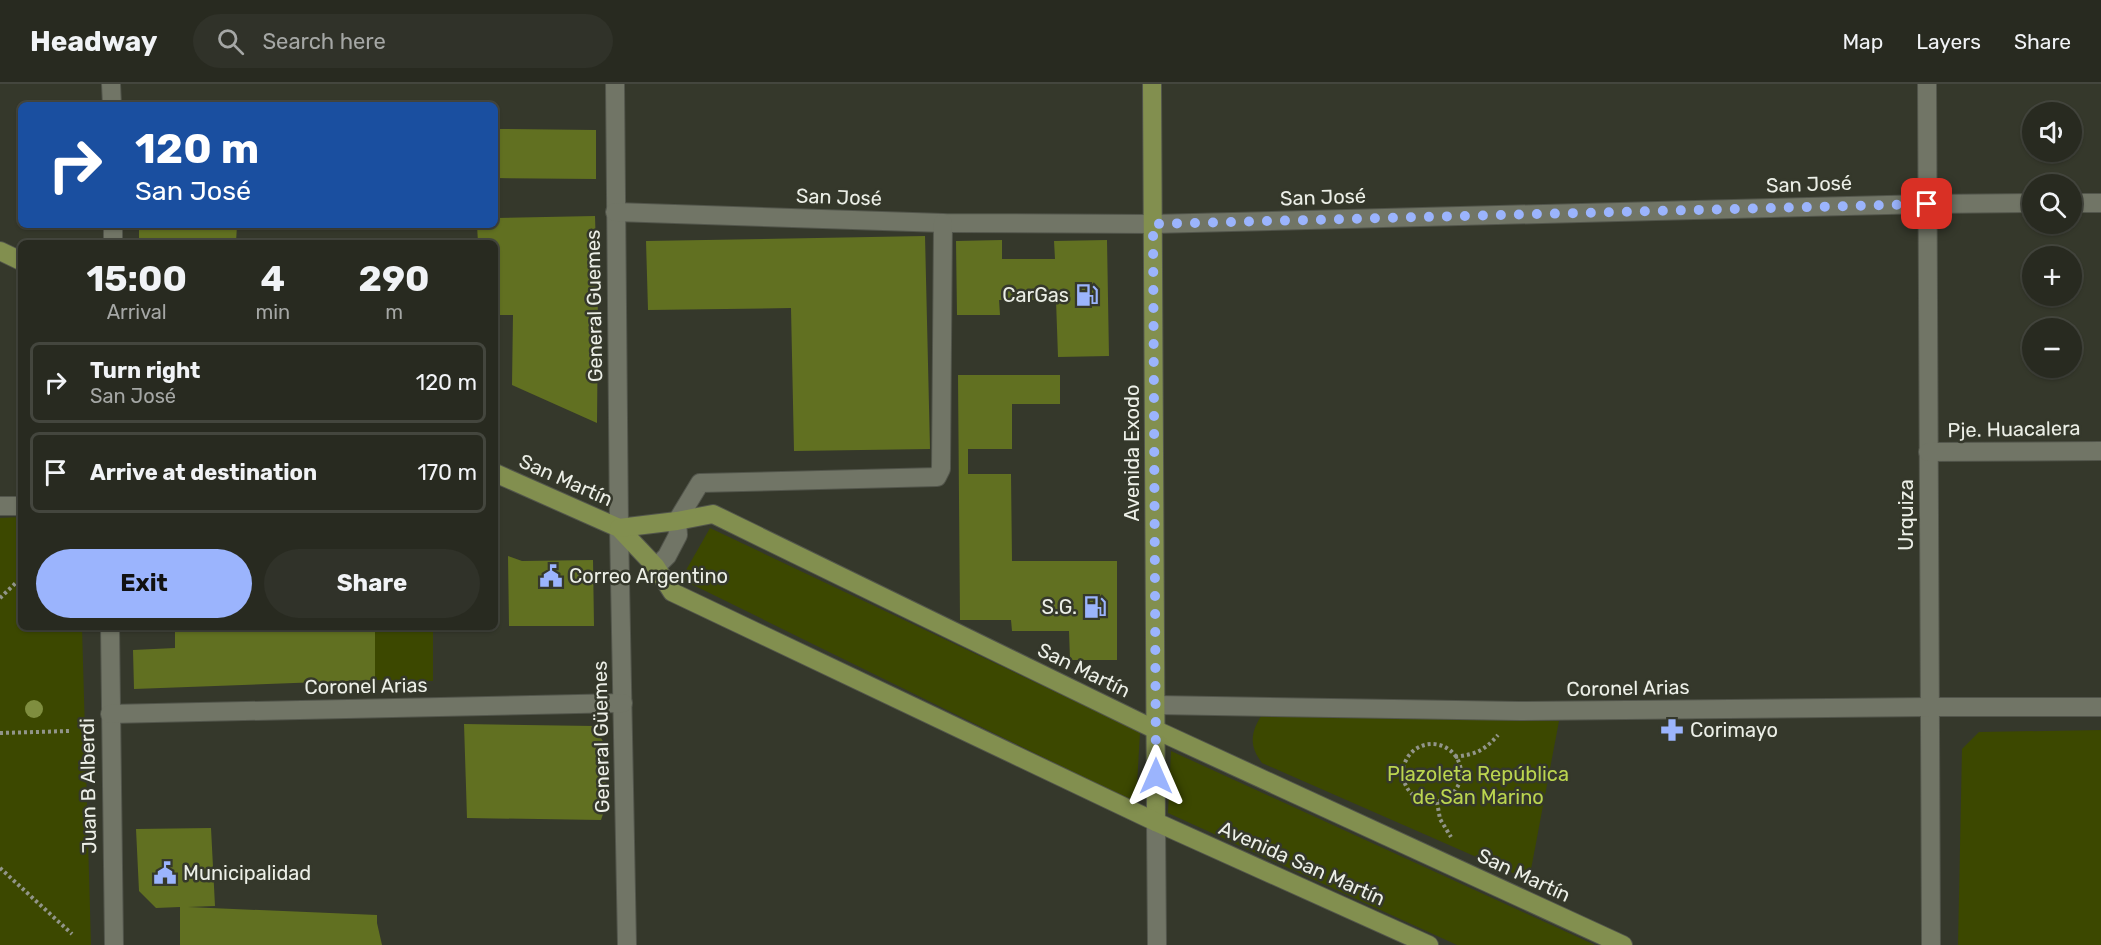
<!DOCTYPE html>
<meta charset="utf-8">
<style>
:root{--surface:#282a20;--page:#303229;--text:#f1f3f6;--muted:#a5a7a5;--line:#44463e;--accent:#9bb4fd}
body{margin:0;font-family:Rubik,sans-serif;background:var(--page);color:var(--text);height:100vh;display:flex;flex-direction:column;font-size:22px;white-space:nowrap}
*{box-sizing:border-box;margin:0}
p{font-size:20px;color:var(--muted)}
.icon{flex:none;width:33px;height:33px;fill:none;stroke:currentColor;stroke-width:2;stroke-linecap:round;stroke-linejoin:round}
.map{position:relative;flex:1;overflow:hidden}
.side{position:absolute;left:18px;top:156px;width:480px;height:390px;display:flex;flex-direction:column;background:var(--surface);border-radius:9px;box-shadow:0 2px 4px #0004,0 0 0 2px var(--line)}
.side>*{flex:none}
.top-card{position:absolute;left:18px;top:18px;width:480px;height:126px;border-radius:9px;box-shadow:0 2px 4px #0004,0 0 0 2px var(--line);background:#1a4fa0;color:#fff;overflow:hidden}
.fabs{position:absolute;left:2022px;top:18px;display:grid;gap:12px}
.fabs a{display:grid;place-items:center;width:60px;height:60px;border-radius:50%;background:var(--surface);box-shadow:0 2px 4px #0004,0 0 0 2px var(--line);font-size:30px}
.pin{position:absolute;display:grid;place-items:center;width:51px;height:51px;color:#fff;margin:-26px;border-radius:12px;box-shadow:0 3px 9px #0006}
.me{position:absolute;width:66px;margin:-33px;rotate:0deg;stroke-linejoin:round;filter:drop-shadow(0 0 4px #0008)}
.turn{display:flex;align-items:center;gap:21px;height:126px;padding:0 18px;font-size:27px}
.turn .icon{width:78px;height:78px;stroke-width:2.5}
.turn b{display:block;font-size:42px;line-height:51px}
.eta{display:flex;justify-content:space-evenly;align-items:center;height:102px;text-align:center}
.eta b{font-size:36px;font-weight:700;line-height:42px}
.button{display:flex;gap:12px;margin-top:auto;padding:12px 18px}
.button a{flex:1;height:69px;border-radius:36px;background:var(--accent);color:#111;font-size:24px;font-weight:700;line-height:69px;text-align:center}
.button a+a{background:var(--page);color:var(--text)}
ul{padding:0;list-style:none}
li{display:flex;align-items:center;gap:18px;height:81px;margin:0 12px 9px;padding:0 6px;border:3px solid var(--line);border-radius:9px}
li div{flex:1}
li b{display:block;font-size:22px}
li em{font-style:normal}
header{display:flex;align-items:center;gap:36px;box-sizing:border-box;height:84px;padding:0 30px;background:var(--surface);border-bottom:2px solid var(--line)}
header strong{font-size:28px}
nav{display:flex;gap:33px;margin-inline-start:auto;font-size:21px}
.search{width:420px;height:54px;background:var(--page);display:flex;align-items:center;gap:15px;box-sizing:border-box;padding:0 21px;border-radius:33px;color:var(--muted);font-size:22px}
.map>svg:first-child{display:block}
.green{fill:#3c4800}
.building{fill:#617021}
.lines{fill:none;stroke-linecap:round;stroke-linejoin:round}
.minor-casing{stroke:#52554b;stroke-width:20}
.major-casing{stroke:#52554b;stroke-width:20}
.path{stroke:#92958a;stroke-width:4;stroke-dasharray:3 3;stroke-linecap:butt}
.minor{stroke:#717566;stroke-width:18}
.major{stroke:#828f4f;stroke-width:18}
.tree{fill:#7f8e3f}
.route{stroke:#9bb4fd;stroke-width:10;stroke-dasharray:0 18}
.labels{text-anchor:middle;stroke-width:5;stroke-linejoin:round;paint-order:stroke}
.street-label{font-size:20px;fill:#ecefe7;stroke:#35382b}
.poi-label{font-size:20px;fill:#ecefe7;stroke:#35382b;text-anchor:start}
.park-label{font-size:20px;fill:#bbd54f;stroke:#35382b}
</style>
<header>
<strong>Headway</strong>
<div class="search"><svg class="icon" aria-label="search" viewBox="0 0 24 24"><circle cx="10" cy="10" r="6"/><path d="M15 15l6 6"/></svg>Search here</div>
<nav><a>Map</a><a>Layers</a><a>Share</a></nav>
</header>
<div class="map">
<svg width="2101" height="861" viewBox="0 0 2101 861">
<rect width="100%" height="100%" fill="#35382b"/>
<!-- green -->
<g class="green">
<polygon points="21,433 21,543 82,543 91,861 0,861 0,434"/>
<polygon points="710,444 1140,648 1136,719 681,495"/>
<polygon points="375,543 433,543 433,597 375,596"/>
<path d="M 1263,629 L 1559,637 L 1529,796 L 1262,679 C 1248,661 1251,647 1263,629 Z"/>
<polygon points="2101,646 2101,861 1958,861 1962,665 1979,648"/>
<polygon points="1171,667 1595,861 1457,861 1168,729"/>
</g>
<!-- building -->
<g class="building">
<polygon points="498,45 596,46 596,95 495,94"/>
<polygon points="595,132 598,230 597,339 512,301 513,231 495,231 495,159 478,159 477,141 495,141 495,134"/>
<polygon points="139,141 237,141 236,159 139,159"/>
<polygon points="925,152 930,365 794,367 791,224 648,226 646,157"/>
<polygon points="1002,156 1002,175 1055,175 1054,157 1107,156 1109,272 1058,273 1056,216 999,216 1000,231 957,231 956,157"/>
<polygon points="958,291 1060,291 1060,320 1012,320 1012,365 968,365 968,390 1011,390 1012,477 1117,477 1117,576 1070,576 1069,547 1012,547 1011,536 960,536"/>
<polygon points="508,472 522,477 593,476 594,542 509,542"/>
<polygon points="175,543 375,543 375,596 134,605 133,566 175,564"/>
<polygon points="464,640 594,642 604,659 607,718 601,736 467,734"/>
<polygon points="211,744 215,822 188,823 377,831 377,839 382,861 180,861 180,823 156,824 139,807 136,745"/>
</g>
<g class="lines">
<!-- minor casing -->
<g class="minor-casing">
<g id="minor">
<polyline points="111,0 112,21"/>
<polyline points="615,0 619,444 627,861"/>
<polyline points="1927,0 1931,861"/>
<polyline points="2072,119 2101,119"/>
<polyline points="615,128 943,139 1153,140 1927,120 2032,119"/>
<polyline points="113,141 113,159"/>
<polyline points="1928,368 2101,367"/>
<polyline points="0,422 21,422"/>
<polyline points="656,483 667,472 678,451 677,437 700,399 937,393 941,385 943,139"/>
<polyline points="110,543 114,861"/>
<polyline points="1156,621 1519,627 1929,623 2101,623"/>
<polyline points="110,630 623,619"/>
<polyline points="1156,738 1157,861"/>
</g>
</g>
<!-- major casing -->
<g class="major-casing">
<g id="major">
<polyline points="1152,0 1156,738"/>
<polyline points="0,167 21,177"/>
<polyline points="495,389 619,444 656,483 672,508 1156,738 1429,861"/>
<polyline points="619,444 677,437 713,430 1156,646 1623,861"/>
</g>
</g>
<!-- path -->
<g class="path">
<polyline points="0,514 21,494"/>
<polyline points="0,649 70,647"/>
<circle cx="1432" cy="689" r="29"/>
<path d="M 1455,673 C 1476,670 1484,667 1498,651"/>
<polyline points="1437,718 1440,735 1451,753"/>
<polyline points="0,784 72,850"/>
</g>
<!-- minor -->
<use href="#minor" class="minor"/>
<!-- major -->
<use href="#major" class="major"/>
</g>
<!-- trees -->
<circle class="tree" cx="34" cy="625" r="9"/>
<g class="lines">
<!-- route -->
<polyline class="route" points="1156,692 1153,140 1927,120"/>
</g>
<!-- icons -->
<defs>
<g id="fuel-bare" transform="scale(1.8)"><path d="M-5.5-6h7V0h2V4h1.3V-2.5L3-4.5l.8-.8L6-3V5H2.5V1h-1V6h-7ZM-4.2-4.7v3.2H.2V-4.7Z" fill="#9bb4fd" stroke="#35382b" stroke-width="2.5" paint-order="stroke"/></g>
<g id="civic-bare" transform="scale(1.8)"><path d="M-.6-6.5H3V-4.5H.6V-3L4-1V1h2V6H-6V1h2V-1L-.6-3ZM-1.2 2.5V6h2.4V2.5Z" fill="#9bb4fd" stroke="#35382b" stroke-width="2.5" paint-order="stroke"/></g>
<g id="pharmacy-bare" transform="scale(1.8)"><path d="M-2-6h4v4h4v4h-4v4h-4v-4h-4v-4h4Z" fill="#9bb4fd" stroke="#35382b" stroke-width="2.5" paint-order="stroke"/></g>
</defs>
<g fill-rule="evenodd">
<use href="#fuel-bare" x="1087" y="211"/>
<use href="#civic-bare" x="551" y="492"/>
<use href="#fuel-bare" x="1095" y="523"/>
<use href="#pharmacy-bare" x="1672" y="646"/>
<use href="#civic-bare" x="165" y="789"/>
</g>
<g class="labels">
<!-- street labels -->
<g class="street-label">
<text transform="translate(1809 100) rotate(-2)" y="7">San José</text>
<text transform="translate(839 113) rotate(2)" y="7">San José</text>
<text transform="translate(1323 113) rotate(-2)" y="7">San José</text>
<text transform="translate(594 222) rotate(-91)" y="7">General Guemes</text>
<text transform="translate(2014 345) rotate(-1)" y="7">Pje. Huacalera</text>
<text transform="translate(1132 369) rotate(-90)" y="7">Avenida Exodo</text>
<text transform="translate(566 396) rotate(24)" y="7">San Martín</text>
<text transform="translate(1906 431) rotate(-90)" y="7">Urquiza</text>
<text transform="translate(1084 586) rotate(26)" y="7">San Martín</text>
<text transform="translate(366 602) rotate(-1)" y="7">Coronel Arias</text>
<text transform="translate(1628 604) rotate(-1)" y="7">Coronel Arias</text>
<text transform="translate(601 653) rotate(-91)" y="7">General Güemes</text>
<text transform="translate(88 702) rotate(-91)" y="7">Juan B Alberdi</text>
<text transform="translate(1302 779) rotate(24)" y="7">Avenida San Martín</text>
<text transform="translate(1524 791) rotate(25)" y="7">San Martín</text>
</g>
<!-- poi labels -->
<g class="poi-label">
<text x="1069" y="218" text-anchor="end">CarGas</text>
<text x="569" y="499">Correo Argentino</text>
<text x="1077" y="530" text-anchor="end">S.G.</text>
<text x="1690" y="653">Corimayo</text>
<text x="183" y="796">Municipalidad</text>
</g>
<!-- park labels -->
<g class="park-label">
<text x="1478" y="697">Plazoleta República<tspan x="1478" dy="23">de San Marino</tspan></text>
</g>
</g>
</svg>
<div class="fabs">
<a><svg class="icon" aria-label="sound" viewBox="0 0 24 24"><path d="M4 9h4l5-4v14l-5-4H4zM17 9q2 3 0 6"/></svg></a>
<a><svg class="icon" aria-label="search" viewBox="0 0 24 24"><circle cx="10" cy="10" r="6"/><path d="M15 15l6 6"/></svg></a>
<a>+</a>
<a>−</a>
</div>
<div class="pin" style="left:1927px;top:120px;background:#d93025"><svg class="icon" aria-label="arrive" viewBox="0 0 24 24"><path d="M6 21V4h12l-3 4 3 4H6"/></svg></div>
<svg class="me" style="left:1156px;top:692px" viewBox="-20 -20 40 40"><path d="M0-17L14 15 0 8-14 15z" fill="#9bb4fd" stroke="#fff" stroke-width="4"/></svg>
<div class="top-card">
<div class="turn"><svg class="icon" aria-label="right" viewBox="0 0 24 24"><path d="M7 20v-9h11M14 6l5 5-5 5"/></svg><div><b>120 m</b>San José</div></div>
</div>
<section class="side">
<div class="eta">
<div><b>15:00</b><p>Arrival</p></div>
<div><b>4</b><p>min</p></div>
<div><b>290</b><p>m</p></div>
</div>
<ul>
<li><svg class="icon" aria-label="right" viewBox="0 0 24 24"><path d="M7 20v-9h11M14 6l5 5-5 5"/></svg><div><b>Turn right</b><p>San José</p></div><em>120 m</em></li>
<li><svg class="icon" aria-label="arrive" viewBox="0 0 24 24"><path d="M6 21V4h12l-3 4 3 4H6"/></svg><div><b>Arrive at destination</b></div><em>170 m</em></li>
</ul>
<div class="button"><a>Exit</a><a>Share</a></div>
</section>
</div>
